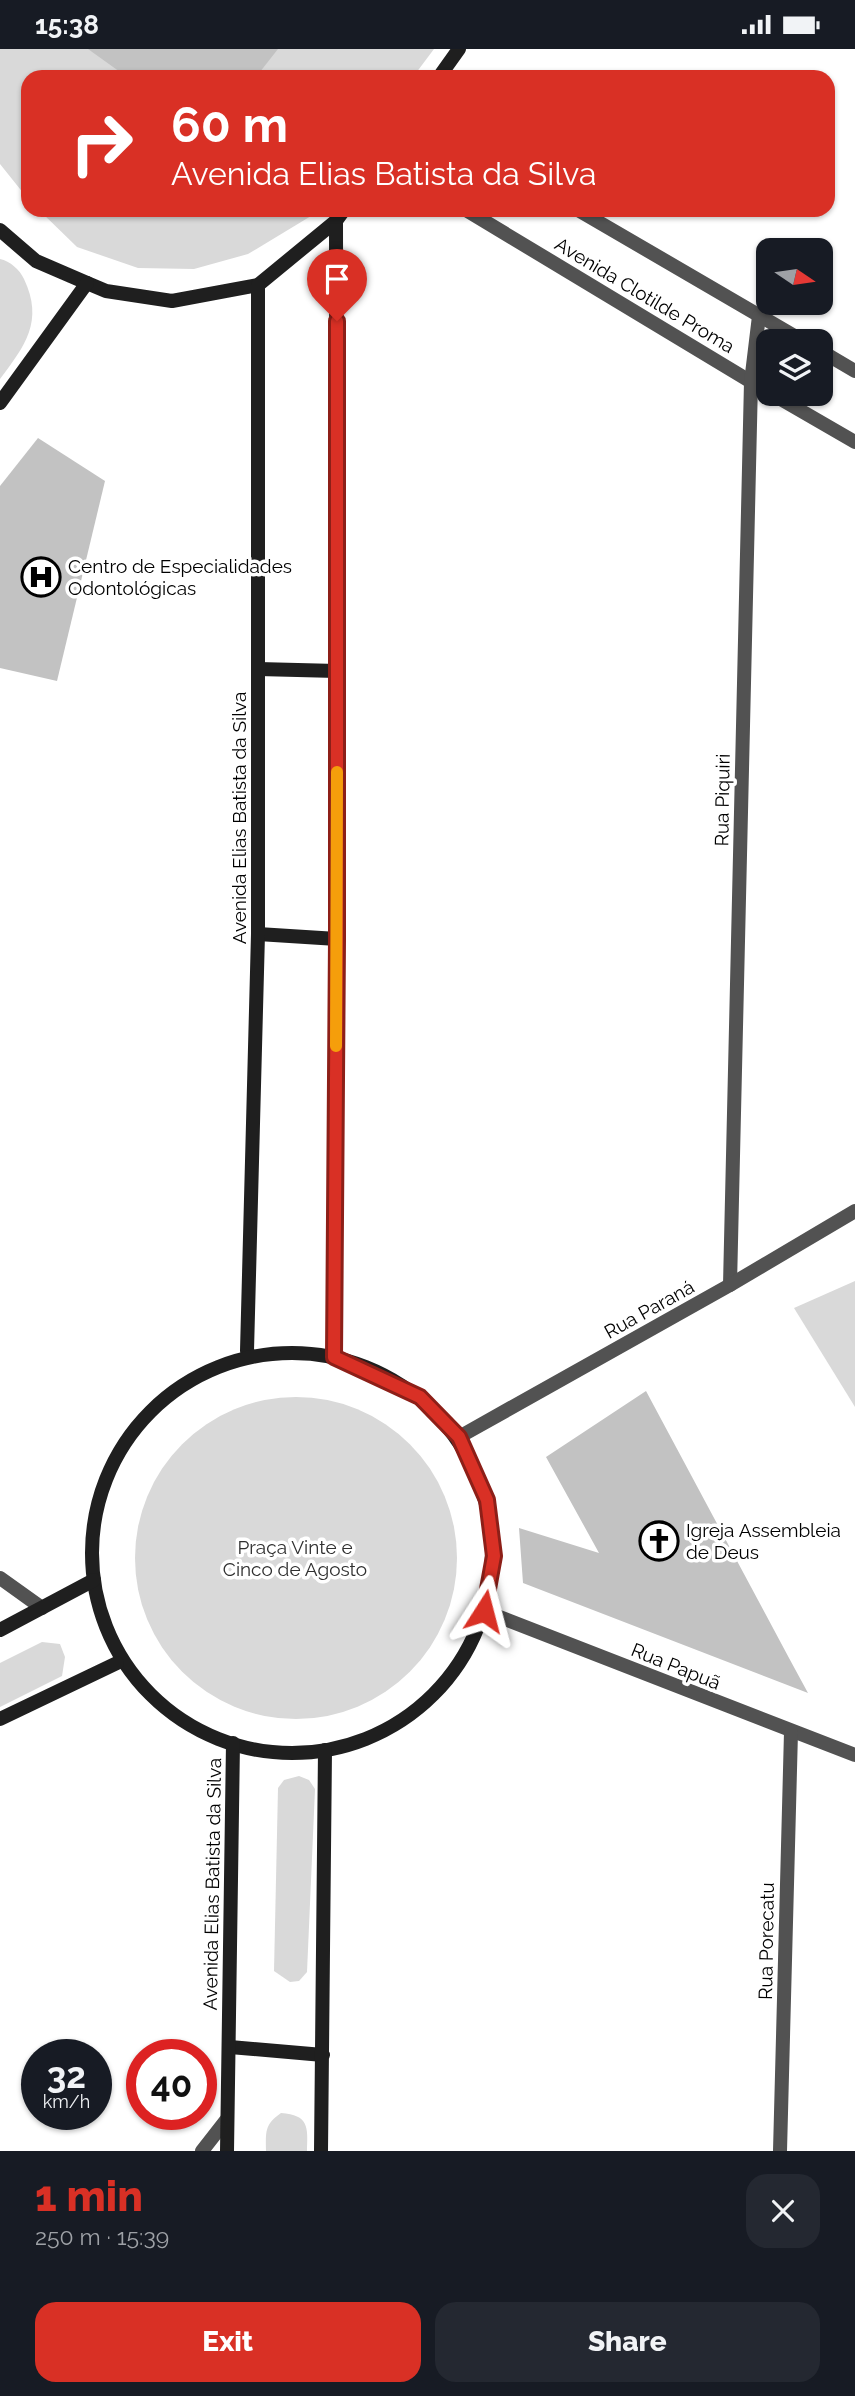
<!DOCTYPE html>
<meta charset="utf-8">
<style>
:root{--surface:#171b24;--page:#242831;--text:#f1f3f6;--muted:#9ea1a6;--accent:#d93025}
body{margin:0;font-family:Raleway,sans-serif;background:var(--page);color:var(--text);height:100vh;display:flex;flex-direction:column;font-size:26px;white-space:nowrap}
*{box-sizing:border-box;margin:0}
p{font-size:23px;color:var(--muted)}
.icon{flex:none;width:38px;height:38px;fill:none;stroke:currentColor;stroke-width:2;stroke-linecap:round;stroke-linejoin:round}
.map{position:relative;height:2102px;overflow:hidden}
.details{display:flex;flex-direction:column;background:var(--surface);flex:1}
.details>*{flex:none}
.hud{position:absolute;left:21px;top:21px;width:814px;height:147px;border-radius:21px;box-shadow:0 2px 5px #0004;background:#d93025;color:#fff;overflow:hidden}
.needle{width:46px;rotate:103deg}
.controls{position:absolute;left:756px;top:189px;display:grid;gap:14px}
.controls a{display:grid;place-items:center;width:77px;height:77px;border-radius:14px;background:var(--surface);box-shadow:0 2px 5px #0004;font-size:35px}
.speed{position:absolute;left:21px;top:1990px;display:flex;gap:14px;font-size:35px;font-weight:700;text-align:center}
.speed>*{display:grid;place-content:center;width:91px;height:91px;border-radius:50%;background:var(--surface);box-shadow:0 2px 5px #0004;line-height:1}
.speed small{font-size:18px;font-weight:400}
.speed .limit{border:10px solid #d22;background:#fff;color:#111}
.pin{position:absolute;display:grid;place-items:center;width:60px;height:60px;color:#fff;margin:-72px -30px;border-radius:50% 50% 50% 0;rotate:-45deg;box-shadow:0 0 7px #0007}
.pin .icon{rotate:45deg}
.me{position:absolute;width:77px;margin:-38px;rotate:9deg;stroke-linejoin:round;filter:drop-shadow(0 0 5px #0008)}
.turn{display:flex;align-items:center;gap:24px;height:147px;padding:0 35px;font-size:32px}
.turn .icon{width:91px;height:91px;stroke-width:2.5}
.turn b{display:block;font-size:49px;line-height:60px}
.round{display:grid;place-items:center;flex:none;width:74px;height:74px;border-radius:21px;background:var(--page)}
.head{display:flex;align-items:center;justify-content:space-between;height:119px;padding:0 35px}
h1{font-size:42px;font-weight:800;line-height:52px;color:var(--accent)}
.cta{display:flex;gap:14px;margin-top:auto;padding:14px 35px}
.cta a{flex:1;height:80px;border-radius:21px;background:var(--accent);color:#fff;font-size:28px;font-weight:800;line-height:80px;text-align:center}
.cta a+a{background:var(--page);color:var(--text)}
.status{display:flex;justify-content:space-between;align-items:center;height:49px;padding:0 35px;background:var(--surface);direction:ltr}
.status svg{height:19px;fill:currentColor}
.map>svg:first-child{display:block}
.green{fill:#d9d9d9}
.building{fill:#c2c2c2}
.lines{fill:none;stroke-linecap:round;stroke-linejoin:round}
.street{stroke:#525252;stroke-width:14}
.secondary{stroke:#1f1f1f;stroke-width:14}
.route-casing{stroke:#8d1f18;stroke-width:18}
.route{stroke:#d93025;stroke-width:12}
.slow{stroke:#f59e0b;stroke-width:12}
.labels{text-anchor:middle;stroke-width:7;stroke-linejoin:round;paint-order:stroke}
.street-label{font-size:19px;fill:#000;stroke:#fff}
.poi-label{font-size:19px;fill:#000;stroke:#fff;text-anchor:start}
.park-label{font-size:19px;fill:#303030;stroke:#fff}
</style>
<div class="status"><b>15:38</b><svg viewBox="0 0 49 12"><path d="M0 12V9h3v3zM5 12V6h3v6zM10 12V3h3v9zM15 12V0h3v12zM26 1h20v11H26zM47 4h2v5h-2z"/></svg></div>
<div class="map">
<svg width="855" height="2102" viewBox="0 0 855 2102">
<rect width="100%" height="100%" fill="#fff"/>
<!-- green -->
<g class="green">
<polygon points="0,0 434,0 413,28 28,28 28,150 0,115"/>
<polygon points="39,161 316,161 311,167 248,205 194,220 138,219 77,198"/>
<path d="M 0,210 C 10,212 20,221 24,230 C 44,272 25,297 0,330 Z"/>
<polygon points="855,1232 855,1358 794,1259"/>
<circle cx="296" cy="1509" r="161"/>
<polygon points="42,1593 60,1595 65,1608 62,1627 0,1658 0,1614"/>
<polygon points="299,1727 309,1731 315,1740 307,1923 299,1932 290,1933 274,1922 278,1739 284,1731"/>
<path d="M 281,2064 C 309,2066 308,2078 307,2102 L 266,2102 C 266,2083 264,2076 281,2064 Z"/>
</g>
<!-- building -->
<g class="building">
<polygon points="88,0 278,0 256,28 127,28"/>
<polygon points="38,389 105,432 57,632 0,619 0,437"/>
<polygon points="646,1342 789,1609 808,1644 523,1534 519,1479 599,1504 546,1408"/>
</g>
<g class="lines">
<!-- street -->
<g class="street">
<polyline points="466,161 768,343"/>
<polyline points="578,161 803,292"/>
<polyline points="821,302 855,322"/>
<polyline points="772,345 855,393"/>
<polyline points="730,1236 751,333 759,267"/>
<polyline points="459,1388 730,1236 855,1162"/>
<polyline points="0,1529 42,1559"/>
<polyline points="484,1562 855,1706"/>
<polyline points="202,2102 227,2070"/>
<polyline points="780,2102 791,1683"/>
</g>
<!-- secondary -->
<g class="secondary">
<polyline points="439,28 459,0"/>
<polyline points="0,181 36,212 87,234 106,242 172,252 258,236 336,172 344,161"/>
<polyline points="0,354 87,234"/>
<polyline points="258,620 337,622"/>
<polyline points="258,885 337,890"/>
<polyline points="247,1302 258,885 258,236"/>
<circle cx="292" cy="1504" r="200"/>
<polyline points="334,1308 337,890 336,172"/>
<polyline points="0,1581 94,1531"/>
<polyline points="0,1670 117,1614"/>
<polyline points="230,1998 323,2006"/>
<polyline points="227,2102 233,1694"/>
<polyline points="321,2102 325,1701"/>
</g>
</g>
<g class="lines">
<!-- route casing -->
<g class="route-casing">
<polyline id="route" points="337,272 337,890 334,1308 420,1348 459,1388 487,1451 494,1507 484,1562"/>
</g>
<!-- route -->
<use href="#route" class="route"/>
<!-- slow -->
<polyline class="slow" points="336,997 337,723"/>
</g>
<!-- icons -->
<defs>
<g id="hospital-ring" transform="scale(2.0125)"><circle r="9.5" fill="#fff" stroke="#000" stroke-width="1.5"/><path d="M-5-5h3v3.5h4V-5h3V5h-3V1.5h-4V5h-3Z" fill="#000"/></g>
<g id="church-ring" transform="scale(2.0125)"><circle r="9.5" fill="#fff" stroke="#000" stroke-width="1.5"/><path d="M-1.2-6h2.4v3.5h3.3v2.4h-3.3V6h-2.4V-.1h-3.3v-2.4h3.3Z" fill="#000"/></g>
</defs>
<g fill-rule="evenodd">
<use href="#hospital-ring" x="41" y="528"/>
<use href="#church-ring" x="659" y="1492"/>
</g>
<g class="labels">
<!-- street labels -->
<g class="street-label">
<text transform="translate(645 246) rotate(31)" y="7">Avenida Clotilde Proma</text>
<text transform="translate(722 751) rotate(-89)" y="7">Rua Piquiri</text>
<text transform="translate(239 769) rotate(-90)" y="7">Avenida Elias Batista da Silva</text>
<text transform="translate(649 1260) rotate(-29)" y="7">Rua Paraná</text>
<text transform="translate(676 1617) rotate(22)" y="7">Rua Papuã</text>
<text transform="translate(212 1835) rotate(-89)" y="7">Avenida Elias Batista da Silva</text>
<text transform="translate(766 1892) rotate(-89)" y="7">Rua Porecatu</text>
</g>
<!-- poi labels -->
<g class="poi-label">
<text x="68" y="524">Centro de Especialidades<tspan x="68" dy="22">Odontológicas</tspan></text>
<text x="686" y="1488">Igreja Assembleia<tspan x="686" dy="22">de Deus</tspan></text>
</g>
<!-- park labels -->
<g class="park-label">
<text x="295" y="1505">Praça Vinte e<tspan x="295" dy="22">Cinco de Agosto</tspan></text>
</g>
</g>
</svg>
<div class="controls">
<a><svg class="needle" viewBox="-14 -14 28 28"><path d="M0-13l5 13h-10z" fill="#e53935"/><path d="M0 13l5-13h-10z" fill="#9ea1a6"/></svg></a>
<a><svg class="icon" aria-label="layers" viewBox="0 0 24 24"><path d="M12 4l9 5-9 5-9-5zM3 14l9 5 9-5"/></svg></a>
</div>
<div class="speed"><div>32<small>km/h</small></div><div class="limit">40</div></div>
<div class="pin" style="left:337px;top:272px;background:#d93025"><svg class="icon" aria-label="arrive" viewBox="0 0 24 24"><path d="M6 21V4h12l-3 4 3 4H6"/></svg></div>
<svg class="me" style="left:484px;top:1562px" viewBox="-20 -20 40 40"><path d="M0-17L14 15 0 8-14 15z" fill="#d93025" stroke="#fff" stroke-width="4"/></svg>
<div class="hud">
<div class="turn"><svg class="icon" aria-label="right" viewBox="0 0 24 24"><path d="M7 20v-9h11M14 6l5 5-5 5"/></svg><div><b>60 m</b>Avenida Elias Batista da Silva</div></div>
</div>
</div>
<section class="details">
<div class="head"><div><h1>1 min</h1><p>250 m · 15:39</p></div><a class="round"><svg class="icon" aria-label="close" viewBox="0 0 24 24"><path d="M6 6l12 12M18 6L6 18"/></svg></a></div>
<div class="cta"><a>Exit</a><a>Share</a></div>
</section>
